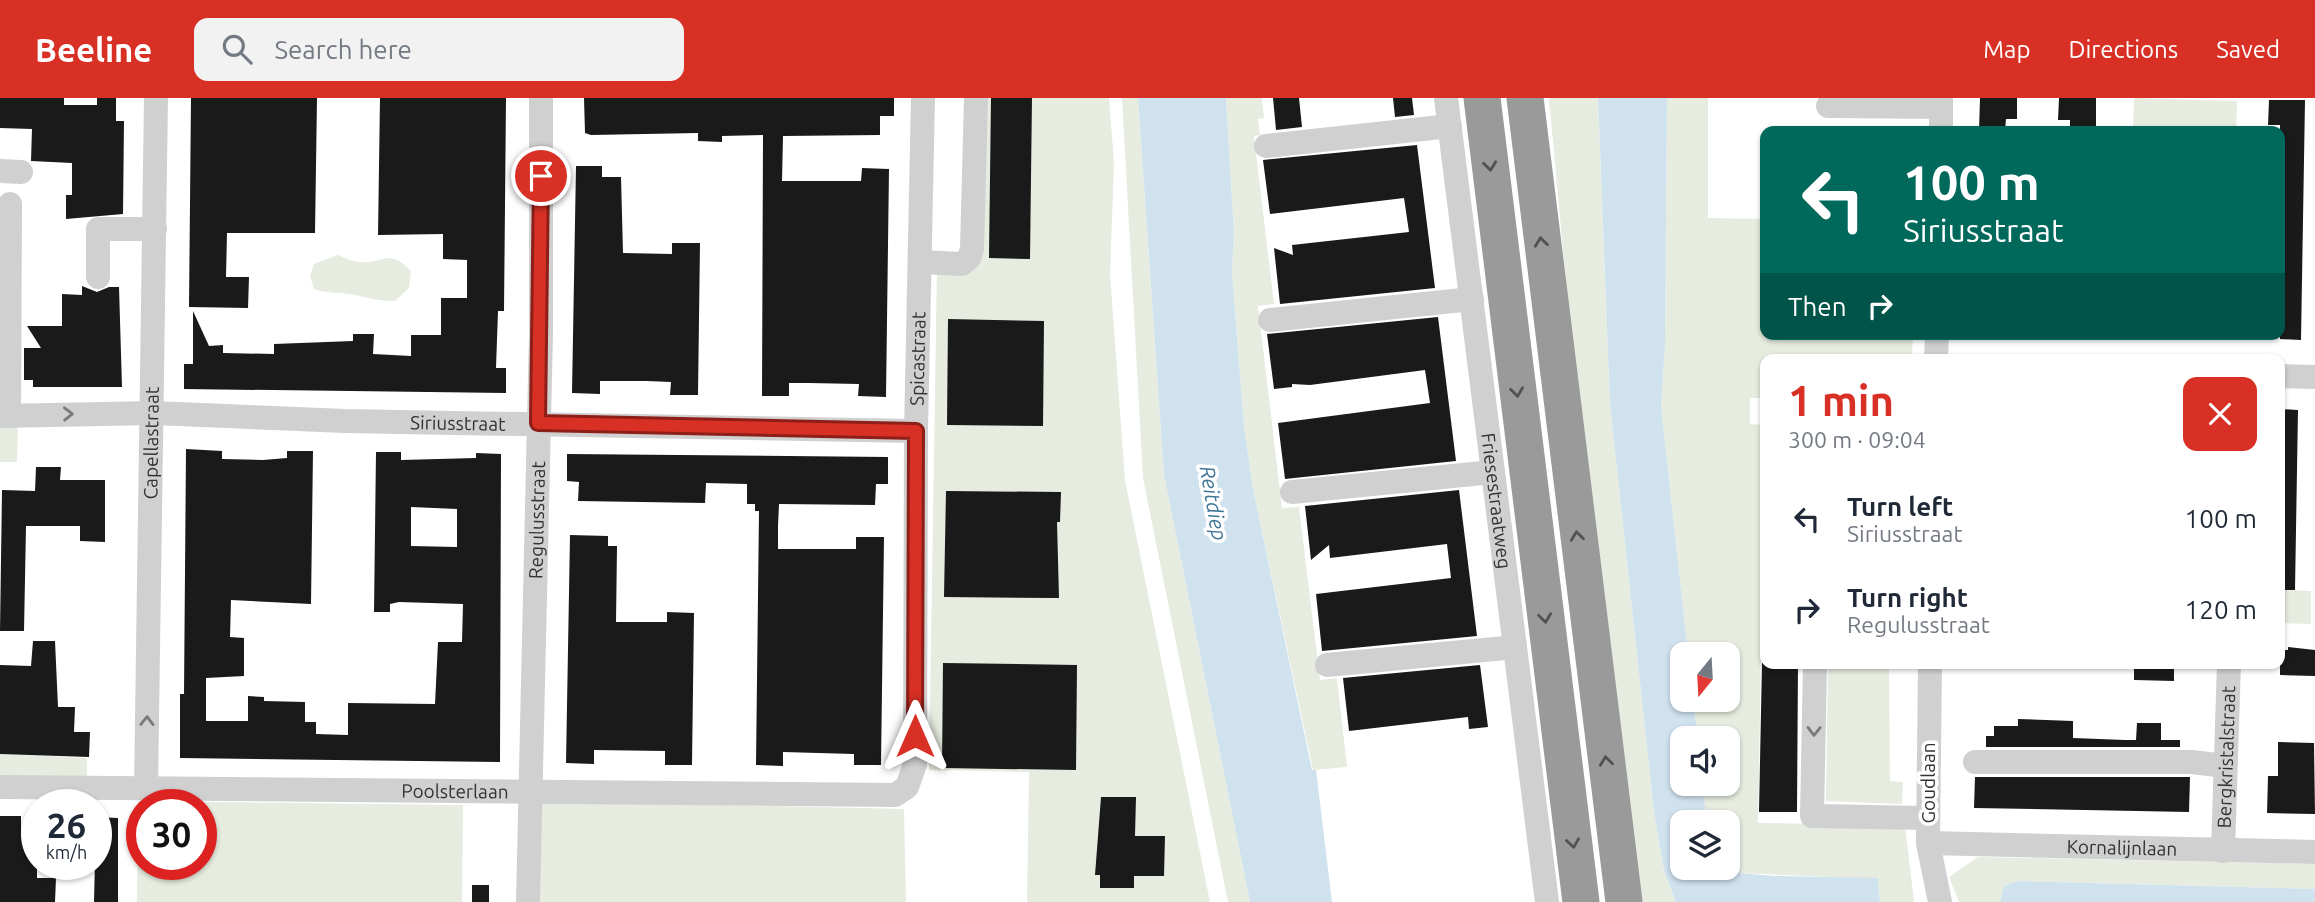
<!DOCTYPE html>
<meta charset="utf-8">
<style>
:root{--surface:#fff;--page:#f2f2f3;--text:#1f2937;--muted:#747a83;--accent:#d93025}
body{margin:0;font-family:Ubuntu,sans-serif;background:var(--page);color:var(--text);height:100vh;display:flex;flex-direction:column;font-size:26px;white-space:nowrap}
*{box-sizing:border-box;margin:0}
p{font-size:23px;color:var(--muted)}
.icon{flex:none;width:38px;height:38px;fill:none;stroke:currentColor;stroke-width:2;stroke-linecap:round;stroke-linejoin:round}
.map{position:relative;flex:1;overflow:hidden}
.sheet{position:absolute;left:1760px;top:256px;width:525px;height:315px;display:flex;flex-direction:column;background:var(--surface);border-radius:14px;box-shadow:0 2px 5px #0004}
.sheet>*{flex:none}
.hud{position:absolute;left:1760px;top:28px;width:525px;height:214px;border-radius:14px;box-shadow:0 2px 5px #0004;background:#00695c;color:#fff;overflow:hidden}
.needle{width:46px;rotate:198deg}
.controls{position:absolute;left:1670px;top:544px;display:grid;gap:14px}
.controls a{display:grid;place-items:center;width:70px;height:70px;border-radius:14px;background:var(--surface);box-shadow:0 2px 5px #0004;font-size:35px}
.speed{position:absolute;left:21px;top:691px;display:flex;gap:14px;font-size:35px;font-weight:700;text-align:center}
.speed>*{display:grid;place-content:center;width:91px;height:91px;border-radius:50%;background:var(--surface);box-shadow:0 2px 5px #0004;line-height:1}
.speed small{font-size:18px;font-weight:400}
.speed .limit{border:10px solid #d22;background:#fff;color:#111}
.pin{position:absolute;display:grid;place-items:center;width:60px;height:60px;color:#fff;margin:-30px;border:4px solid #fff;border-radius:50%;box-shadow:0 2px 7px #0007}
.me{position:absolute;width:77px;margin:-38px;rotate:0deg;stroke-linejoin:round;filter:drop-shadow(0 0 5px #0008)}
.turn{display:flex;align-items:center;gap:24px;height:147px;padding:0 28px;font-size:32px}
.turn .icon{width:91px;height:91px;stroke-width:2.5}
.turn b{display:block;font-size:49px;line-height:60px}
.then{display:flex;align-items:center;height:66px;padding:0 28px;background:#0003;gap:14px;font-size:26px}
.round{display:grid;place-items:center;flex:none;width:74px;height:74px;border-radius:14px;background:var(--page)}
.summary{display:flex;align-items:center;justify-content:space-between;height:119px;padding:0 28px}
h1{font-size:42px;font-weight:600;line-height:52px;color:var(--accent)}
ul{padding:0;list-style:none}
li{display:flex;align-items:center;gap:21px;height:91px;padding:0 28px}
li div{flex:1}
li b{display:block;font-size:26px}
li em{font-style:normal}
header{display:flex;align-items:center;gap:42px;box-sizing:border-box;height:98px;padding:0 35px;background:var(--accent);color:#fff}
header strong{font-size:33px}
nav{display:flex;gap:38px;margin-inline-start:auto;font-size:24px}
.search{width:490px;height:63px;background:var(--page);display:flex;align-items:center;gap:18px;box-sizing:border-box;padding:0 24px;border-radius:14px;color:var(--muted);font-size:26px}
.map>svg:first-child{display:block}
.green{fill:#e6ecdf;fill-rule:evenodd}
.water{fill:#cfe2ee}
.building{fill:#1a1a1a;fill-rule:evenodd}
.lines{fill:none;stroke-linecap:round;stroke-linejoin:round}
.minor{stroke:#d0d0d0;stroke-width:24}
.highway{stroke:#9a9a9a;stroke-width:37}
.oneway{stroke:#525252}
.oneway2{stroke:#7a7a7a}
.route-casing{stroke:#8d1f18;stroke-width:18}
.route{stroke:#d93025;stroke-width:12}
.labels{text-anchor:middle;stroke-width:7;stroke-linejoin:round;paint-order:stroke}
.street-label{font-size:19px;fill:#333;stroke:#fff}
.water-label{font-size:21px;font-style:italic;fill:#3f7597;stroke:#fff}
</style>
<header>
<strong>Beeline</strong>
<div class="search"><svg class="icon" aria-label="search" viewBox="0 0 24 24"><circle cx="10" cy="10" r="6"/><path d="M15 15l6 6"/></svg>Search here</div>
<nav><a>Map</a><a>Directions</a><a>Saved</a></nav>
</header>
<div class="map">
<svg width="2315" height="804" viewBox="0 0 2315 804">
<rect width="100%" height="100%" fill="#fff"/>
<!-- green -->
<g class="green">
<polygon points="973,0 1109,0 1114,65 1110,176 1125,382 1210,804 1027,804 1029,674 929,672 937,166 973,166"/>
<polygon points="1122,0 1138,0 1164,377 1250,804 1228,804 1143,380"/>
<polygon points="1226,0 1262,0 1264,20 1258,21 1260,37 1254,38 1274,206 1258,208 1282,410 1299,409 1320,582 1337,580 1347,669 1313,672 1253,391 1244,328 1232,175 1234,135"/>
<polygon points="1549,0 1598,0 1610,306 1654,714 1664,773 1676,804 1635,804 1577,305"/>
<polygon points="1667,0 1708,0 1708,120 1766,121 1766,236 1913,236 1912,261 1766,261 1766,300 1750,300 1750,326 1764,327 1765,333 1758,725 1905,727 1914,804 1880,804 1878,781 1739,775 1727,768 1727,724 1707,724 1702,686 1727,686 1727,640 1698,640 1693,602 1727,602 1727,556 1688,556 1661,308 1665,248"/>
<polygon points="2134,0 2237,3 2236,33 2133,33"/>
<path d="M 338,157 C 345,160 353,164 360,164 C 385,166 388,149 411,173 L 409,190 L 395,203 C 380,203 369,200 355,197 C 341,194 328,196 314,191 L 310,178 L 314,166 Z"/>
<polygon points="18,329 17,364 0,364 0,330"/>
<polygon points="2280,492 2311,493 2311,526 2280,525"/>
<polygon points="1828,565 1889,565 1890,683 1903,684 1902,706 1826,703"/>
<polygon points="0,656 87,660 87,681 0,680"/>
<path d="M 138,703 L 463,707 L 462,804 L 137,804 ZM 142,707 L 201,707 L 201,766 L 142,766 Z"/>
<polygon points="541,703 904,711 906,804 540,804"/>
<polygon points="1978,759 2315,766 2315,791 2018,783 2004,788 2000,804 1959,804 1949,779"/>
</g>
<!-- water -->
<g class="water">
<polygon points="1138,0 1226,0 1234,135 1232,175 1244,328 1253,391 1312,672 1316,672 1332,804 1250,804 1164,377"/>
<polygon points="1598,0 1667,0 1665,248 1661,308 1688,556 1682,556 1682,602 1693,602 1698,640 1682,640 1682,686 1702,686 1707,724 1682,724 1682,770 1727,768 1739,775 1774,778 1878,780 1880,804 1676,804 1664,773 1654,714 1610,306"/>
<polygon points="2018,783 2315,791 2315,804 2000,804 2004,788"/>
</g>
<!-- building -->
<g class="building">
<polygon points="0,0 64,0 64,7 97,7 97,0 116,0 116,23 124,23 123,116 66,121 66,97 72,97 72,65 31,63 32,31 0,30"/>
<polygon points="191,0 317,0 315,135 227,135 226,179 249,179 248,210 189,209"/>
<polygon points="380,0 506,0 504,213 498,213 496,270 506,270 506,295 184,291 184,266 193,266 193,213 209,248 223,247 223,255 274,256 274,246 353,243 353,236 374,236 373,256 411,258 411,237 441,237 441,200 467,200 467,162 443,161 443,136 378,137"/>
<polygon points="584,0 894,0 894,18 880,18 880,37 783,38 782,83 861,83 862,70 889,71 886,299 858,298 859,286 809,285 789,285 789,298 762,298 763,37 722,38 722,44 698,43 698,35 591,37 585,35"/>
<polygon points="991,0 1032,0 1030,161 989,160"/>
<polygon points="1273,0 1299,0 1302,29 1276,32"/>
<polygon points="1393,0 1412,0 1414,17 1395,19"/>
<polygon points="1980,0 2017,0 2017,21 2006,21 2005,33 1979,33"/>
<polygon points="2059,0 2096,0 2096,33 2070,33 2070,22 2058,22"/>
<polygon points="2269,2 2305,2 2301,242 2280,241 2280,27 2268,27"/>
<polygon points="1417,47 1435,190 1280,206 1274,150 1293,157 1292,147 1409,134 1404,100 1270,116 1263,62"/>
<polygon points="576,68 602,68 602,79 621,79 623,155 672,156 672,145 700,145 698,297 670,297 671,284 647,283 600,283 600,296 572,295"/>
<polygon points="82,188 97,194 109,189 119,189 122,289 33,289 33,282 24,282 24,250 41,250 27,228 62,228 62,196 82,197"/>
<polygon points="1438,219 1456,363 1285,381 1278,325 1430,305 1425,272 1310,287 1292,286 1292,289 1274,291 1267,236"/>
<polygon points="948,221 1044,223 1043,328 947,327"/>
<polygon points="2280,311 2298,312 2295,492 2280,492"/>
<path d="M 186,351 L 222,353 L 222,361 L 263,362 L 287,360 L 287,353 L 313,353 L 311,506 L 231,502 L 230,539 L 244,540 L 244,578 L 206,580 L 206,623 L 248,623 L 248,598 L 264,599 L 264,603 L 305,604 L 305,624 L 316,624 L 316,636 L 348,637 L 348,605 L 435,606 L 438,544 L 462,544 L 463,506 L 399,504 L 390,506 L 390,514 L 374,514 L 376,354 L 401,354 L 401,362 L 476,360 L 476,355 L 501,356 L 500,664 L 180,660 L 180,596 L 184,596 ZM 411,409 L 457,411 L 457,449 L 411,448 Z"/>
<polygon points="567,356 888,359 888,386 876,386 875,407 779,406 778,428 778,451 856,451 856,439 884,439 881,667 854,667 854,656 783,654 783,668 756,667 759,413 755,413 755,406 747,406 747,386 706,385 705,405 578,403 579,384 567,383"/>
<polygon points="36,369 61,369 60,382 105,382 105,444 80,443 80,428 26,428 24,533 0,533 2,392 35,393"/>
<polygon points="1459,392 1477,538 1322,553 1316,496 1451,480 1447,446 1330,460 1329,447 1311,462 1305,408"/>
<polygon points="946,393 1061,394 1060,424 1057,424 1059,500 944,499"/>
<polygon points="570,437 608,438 608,448 617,448 616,524 667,524 667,514 694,515 692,667 665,667 665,653 594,652 594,666 566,665"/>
<polygon points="33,543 55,543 58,609 75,609 74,634 90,634 89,659 0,656 0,567 31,568"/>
<polygon points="2288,549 2315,552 2315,578 2280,577 2280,552 2288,552"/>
<polygon points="943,565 1077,567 1076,672 942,670"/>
<polygon points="1762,565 1798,565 1797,714 1759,714"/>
<polygon points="2134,565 2174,565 2174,583 2134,582"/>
<polygon points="1480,567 1488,629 1469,631 1468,619 1349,633 1343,580"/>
<polygon points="2018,621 2073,623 2073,640 2125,642 2136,642 2137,625 2161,625 2161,642 2180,642 2180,649 1986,649 1986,638 1994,638 1994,628 2018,628"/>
<polygon points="2278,644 2314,645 2315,716 2267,715 2268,678 2278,678"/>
<polygon points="1975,679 2190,679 2189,714 1974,710"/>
<polygon points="1101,699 1136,699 1135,738 1165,738 1164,778 1134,778 1134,790 1100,790 1100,777 1095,777"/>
<polygon points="0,718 21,718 21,735 37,735 37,780 56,780 55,804 0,804"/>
<polygon points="96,719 118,720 118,804 94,804"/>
<rect x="472" y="787" width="17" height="17"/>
</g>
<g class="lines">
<!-- minor -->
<g class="minor">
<path id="s1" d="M 1446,0 L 1547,804"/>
<polyline points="1828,8 1941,9"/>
<polyline points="1941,33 1941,0"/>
<polyline points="1266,48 1450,28"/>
<polyline points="0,73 21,74"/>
<polyline points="921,164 962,166 969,160 972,151 976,0"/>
<polyline points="98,179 98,131 155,131"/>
<polyline points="1270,222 1472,201"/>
<polyline points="1936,261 1937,236"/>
<polyline points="2280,278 2315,279"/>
<path id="s2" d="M 0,318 L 153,315 L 345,323 L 916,333"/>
<polyline points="9,318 10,106"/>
<polyline points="1292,394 1493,374"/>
<polyline points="1815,565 1812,718 1927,720"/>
<polyline points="1930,565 1928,745 1940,804"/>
<polyline points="1327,567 1515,549"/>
<polyline points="1975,664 2192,664 2225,668"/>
<path id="s3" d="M 0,689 L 895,697 L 907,689 L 915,666 L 916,333 L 923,0"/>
<path id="s4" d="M 146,691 L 156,0"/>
<path id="s5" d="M 1928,745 L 2315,754"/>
<path id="s6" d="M 2223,753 L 2229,565"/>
<path id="s7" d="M 528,804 L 541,235 L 541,0"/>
</g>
<!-- highway -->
<g class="highway">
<polyline points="1482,0 1581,804"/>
<polyline points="1525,0 1624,804"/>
</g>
</g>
<!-- one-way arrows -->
<defs><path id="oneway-chevron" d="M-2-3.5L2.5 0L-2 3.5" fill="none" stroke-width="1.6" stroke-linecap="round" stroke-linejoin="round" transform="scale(1.75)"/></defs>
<g class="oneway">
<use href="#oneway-chevron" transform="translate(1490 68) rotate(83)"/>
<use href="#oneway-chevron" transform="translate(1541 144) rotate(-97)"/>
<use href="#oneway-chevron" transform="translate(1517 294) rotate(83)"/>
<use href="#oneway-chevron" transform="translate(1577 438) rotate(-97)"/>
<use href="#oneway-chevron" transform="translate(1545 520) rotate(83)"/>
<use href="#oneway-chevron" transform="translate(1606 663) rotate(-97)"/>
<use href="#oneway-chevron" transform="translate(1573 745) rotate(82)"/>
</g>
<g class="oneway2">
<use href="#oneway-chevron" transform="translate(68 316) rotate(-1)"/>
<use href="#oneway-chevron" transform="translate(147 623) rotate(-89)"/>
<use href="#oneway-chevron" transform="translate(1814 633) rotate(91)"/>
</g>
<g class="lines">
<!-- route casing -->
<g class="route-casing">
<polyline id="route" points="541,78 538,325 916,333 915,638"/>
</g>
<!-- route -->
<use href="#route" class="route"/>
</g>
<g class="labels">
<!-- street labels -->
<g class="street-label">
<text dy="7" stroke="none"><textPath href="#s3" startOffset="1339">Spicastraat</textPath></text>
<text dy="7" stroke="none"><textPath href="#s2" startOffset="458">Siriusstraat</textPath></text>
<text dy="7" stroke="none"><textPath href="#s4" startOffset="346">Capellastraat</textPath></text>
<text dy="7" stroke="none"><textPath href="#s1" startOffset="406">Friesestraatweg</textPath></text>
<text dy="7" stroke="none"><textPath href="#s7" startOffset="382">Regulusstraat</textPath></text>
<text dy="7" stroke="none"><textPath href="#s6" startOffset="94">Bergkristalstraat</textPath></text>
<text transform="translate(1928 685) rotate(-90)" y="7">Goudlaan</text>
<text dy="7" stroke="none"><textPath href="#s3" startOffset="455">Poolsterlaan</textPath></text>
<text dy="7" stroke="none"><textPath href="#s5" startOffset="194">Kornalijnlaan</textPath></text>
</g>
<!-- water labels -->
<g class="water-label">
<text transform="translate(1213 405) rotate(80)" y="7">Reitdiep</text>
</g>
</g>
</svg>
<div class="controls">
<a><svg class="needle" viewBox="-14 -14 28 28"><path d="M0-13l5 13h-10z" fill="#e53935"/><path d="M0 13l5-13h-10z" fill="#747a83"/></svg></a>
<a><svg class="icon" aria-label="sound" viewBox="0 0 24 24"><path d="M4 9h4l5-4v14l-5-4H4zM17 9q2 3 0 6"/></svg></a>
<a><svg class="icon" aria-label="layers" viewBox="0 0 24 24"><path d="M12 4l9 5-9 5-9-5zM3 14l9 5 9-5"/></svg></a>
</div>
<div class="speed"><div>26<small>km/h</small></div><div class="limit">30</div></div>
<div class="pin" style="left:541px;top:78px;background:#d93025"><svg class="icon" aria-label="arrive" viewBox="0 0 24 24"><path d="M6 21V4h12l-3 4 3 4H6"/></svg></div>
<svg class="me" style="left:915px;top:638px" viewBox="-20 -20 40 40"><path d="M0-17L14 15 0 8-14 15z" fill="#d93025" stroke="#fff" stroke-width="4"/></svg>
<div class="hud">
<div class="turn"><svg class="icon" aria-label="left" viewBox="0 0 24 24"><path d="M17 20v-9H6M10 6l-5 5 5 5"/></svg><div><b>100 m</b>Siriusstraat</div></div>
<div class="then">Then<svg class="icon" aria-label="right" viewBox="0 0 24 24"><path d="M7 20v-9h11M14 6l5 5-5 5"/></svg></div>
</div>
<section class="sheet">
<div class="summary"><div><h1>1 min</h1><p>300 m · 09:04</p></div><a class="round" style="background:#d93025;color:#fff"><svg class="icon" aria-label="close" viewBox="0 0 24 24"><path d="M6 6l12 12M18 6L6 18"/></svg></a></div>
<ul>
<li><svg class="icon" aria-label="left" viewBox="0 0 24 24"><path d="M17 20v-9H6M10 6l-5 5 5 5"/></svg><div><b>Turn left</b><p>Siriusstraat</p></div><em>100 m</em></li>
<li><svg class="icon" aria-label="right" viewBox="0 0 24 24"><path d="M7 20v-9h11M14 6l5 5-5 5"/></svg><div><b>Turn right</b><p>Regulusstraat</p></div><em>120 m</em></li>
</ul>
</section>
</div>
